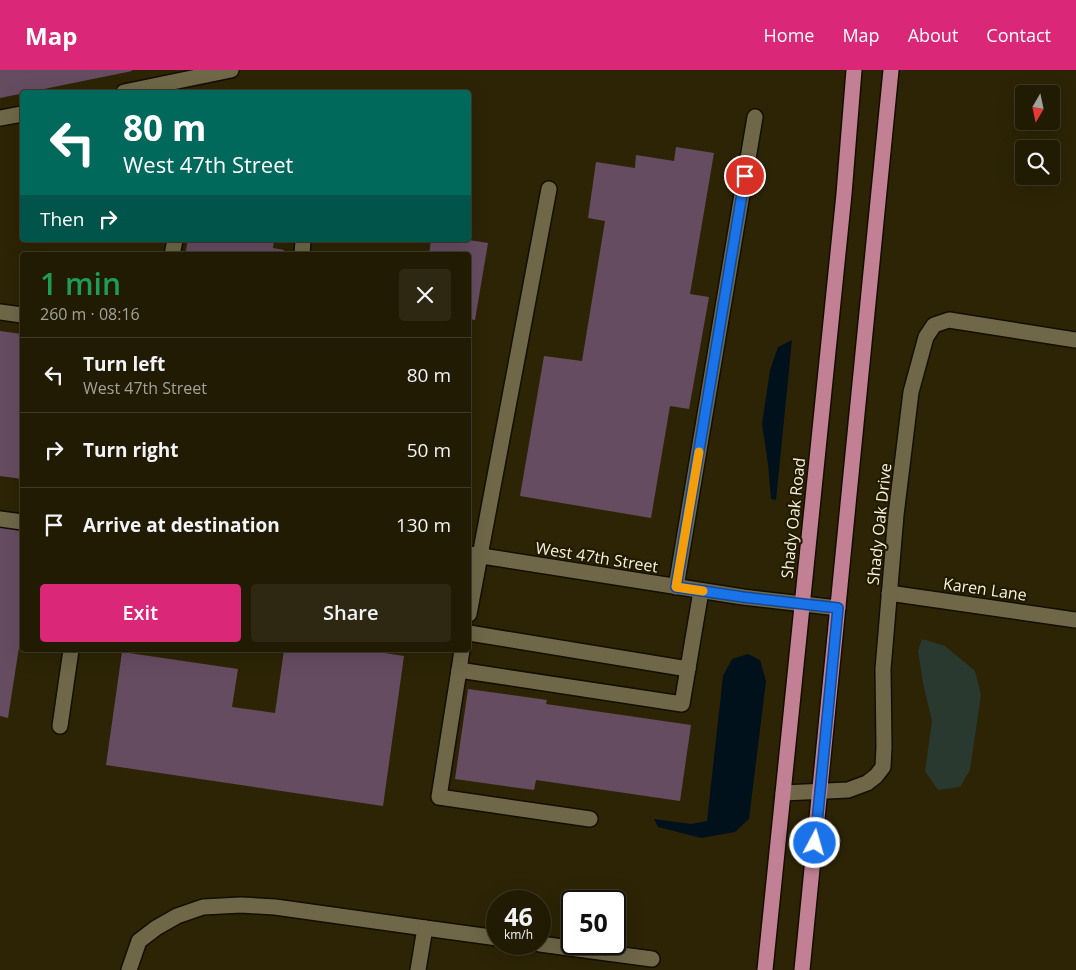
<!DOCTYPE html>
<meta charset="utf-8">
<style>
:root{--surface:#221b04;--page:#2e2813;--text:#f1f3f6;--muted:#a2a19a;--line:#3f3926;--accent:#db2777}
body{margin:0;font-family:"Open Sans",sans-serif;background:var(--page);color:var(--text);height:100vh;display:flex;flex-direction:column;font-size:19px;white-space:nowrap}
*{box-sizing:border-box;margin:0}
p{font-size:16px;color:var(--muted)}
.icon{flex:none;width:28px;height:28px;fill:none;stroke:currentColor;stroke-width:2;stroke-linecap:round;stroke-linejoin:round}
.map{position:relative;flex:1;overflow:hidden}
.panel{position:absolute;left:20px;top:182px;width:451px;height:400px;display:flex;flex-direction:column;background:var(--surface);border-radius:5px;box-shadow:0 5px 20px #0002,0 0 0 1px var(--line)}
.panel>*{flex:none}
.banner{position:absolute;left:20px;top:20px;width:451px;height:152px;border-radius:5px;box-shadow:0 5px 20px #0002,0 0 0 1px var(--line);background:#00695c;color:#fff;overflow:hidden}
.needle{width:32px;rotate:189deg}
.buttons{position:absolute;left:1015px;top:15px;display:grid;gap:10px}
.buttons a{display:grid;place-items:center;width:45px;height:45px;border-radius:5px;background:var(--surface);box-shadow:0 5px 20px #0002,0 0 0 1px var(--line);font-size:25px}
.speed{position:absolute;left:486px;top:820px;display:flex;gap:10px;font-size:25px;font-weight:700;text-align:center}
.speed>*{display:grid;place-content:center;width:65px;height:65px;border-radius:50%;background:var(--surface);box-shadow:0 5px 20px #0002,0 0 0 1px var(--line);line-height:1}
.speed small{font-size:12px;font-weight:400}
.speed .limit{border:2px solid #111;border-radius:8px;background:#fff;color:#111}
.pin{position:absolute;display:grid;place-items:center;width:42px;height:42px;color:#fff;margin:-21px;border:2px solid #fff;border-radius:50%;box-shadow:0 1px 5px #0007}
.me{position:absolute;width:55px;margin:-28px;rotate:6deg;stroke-linejoin:round;filter:drop-shadow(0 0 4px #0008)}
.turn{display:flex;align-items:center;gap:18px;height:105px;padding:0 20px;font-size:22px}
.turn .icon{width:65px;height:65px;stroke-width:2.5}
.turn b{display:block;font-size:35px;line-height:42px}
.then{display:flex;align-items:center;height:48px;padding:0 20px;background:#0003;gap:10px;font-size:19px}
.round{display:grid;place-items:center;flex:none;width:52px;height:52px;border-radius:5px;background:var(--page)}
.summary{display:flex;align-items:center;justify-content:space-between;height:85px;padding:0 20px}
h1{font-size:30px;font-weight:600;line-height:38px;color:#1e9e55}
.button{display:flex;gap:10px;margin-top:auto;padding:10px 20px}
.button a{flex:1;height:58px;border-radius:5px;background:var(--accent);color:#fff;font-size:20px;font-weight:600;line-height:58px;text-align:center}
.button a+a{background:var(--page);color:var(--text)}
ul{padding:0;list-style:none}
li{display:flex;align-items:center;gap:15px;height:75px;padding:0 20px;border-top:1px solid var(--line)}
li div{flex:1}
li b{display:block;font-size:19px}
li em{font-style:normal}
header{display:flex;align-items:center;gap:30px;box-sizing:border-box;height:70px;padding:0 25px;background:var(--accent);color:#fff}
header strong{font-size:24px}
nav{display:flex;gap:28px;margin-inline-start:auto;font-size:18px}
.map>svg:first-child{display:block}
.green{fill:#29392f}
.water{fill:#00111c}
.building{fill:#664c61}
.lines{fill:none;stroke-linecap:round;stroke-linejoin:round}
.minor-casing{stroke:#140e00;stroke-width:18}
.major-casing{stroke:#140e00;stroke-width:18}
.minor{stroke:#6f6748;stroke-width:15}
.major{stroke:#c18094;stroke-width:15}
.route-casing{stroke:#114b97;stroke-width:12}
.route{stroke:#1a73e8;stroke-width:9}
.slow{stroke:#f59e0b;stroke-width:9}
.labels{text-anchor:middle;stroke-width:4.5;stroke-linejoin:round;paint-order:stroke}
.street-label{font-size:16px;fill:#f7f2e1;stroke:#231b00}
</style>
<header>
<strong>Map</strong>
<nav><a>Home</a><a>Map</a><a>About</a><a>Contact</a></nav>
</header>
<div class="map">
<svg width="1076" height="900" viewBox="0 0 1076 900">
<rect width="100%" height="100%" fill="#2d2406"/>
<!-- green -->
<polygon class="green" points="922,569 945,576 975,601 981,625 970,700 960,717 938,720 925,701 932,651 923,613 918,581"/>
<!-- water -->
<g class="water">
<polygon points="792,270 776,430 771,429 768,394 762,354 770,300 778,277"/>
<polygon points="748,584 760,590 766,611 749,749 735,762 701,768 658,757 654,749 691,754 707,751 723,606 732,589"/>
</g>
<!-- building -->
<g class="building">
<polygon points="0,0 132,0 132,1 0,28"/>
<polygon points="676,77 714,83 690,224 709,227 689,339 670,336 651,448 520,426 544,286 582,291 605,151 588,148 596,92 635,98 636,85 674,91"/>
<polygon points="188,170 274,170 273,178 284,180 283,185 185,185"/>
<polygon points="431,170 469,170 488,173 475,250 469,249 469,185 429,185"/>
<polygon points="0,261 22,264 22,409 0,406"/>
<polygon points="0,453 22,456 22,558 8,648 0,646"/>
<polygon points="284,580 365,580 404,586 383,736 106,695 122,582 238,599 232,637 275,643"/>
<polygon points="468,619 547,630 546,634 691,655 680,731 536,710 534,720 455,709"/>
</g>
<g class="lines">
<!-- minor casing -->
<g class="minor-casing">
<g id="minor">
<polyline points="124,22 231,0"/>
<polyline points="0,48 22,44"/>
<polyline points="172,185 175,170"/>
<polyline points="302,185 303,170"/>
<polyline points="0,242 22,245"/>
<polyline points="0,449 22,452"/>
<polyline points="469,484 743,527 838,538"/>
<polyline points="676,517 755,47"/>
<polyline points="889,523 1076,550"/>
<polyline points="469,544 549,119"/>
<polyline points="469,563 688,599"/>
<polyline points="462,580 459,600 682,634 701,521"/>
<polyline points="459,600 439,727 590,749"/>
<polyline points="60,656 71,580"/>
<polyline points="783,723 848,720 867,713 876,706 883,697 884,677 883,599 896,445 911,322 926,267 934,255 949,250 1076,270"/>
<polyline points="425,858 498,868"/>
<polyline points="540,874 652,889"/>
<polyline points="129,900 139,871 156,858 177,846 203,837 241,835 275,837 425,858 418,900"/>
</g>
</g>
<!-- major casing -->
<g class="major-casing">
<g id="major">
<polyline points="765,900 844,124 854,0"/>
<polyline points="802,900 891,0"/>
</g>
</g>
<!-- minor -->
<use href="#minor" class="minor"/>
<!-- major -->
<use href="#major" class="major"/>
</g>
<g class="lines">
<!-- route casing -->
<g class="route-casing">
<polyline id="route" points="745,106 676,517 743,527 838,538 815,773"/>
</g>
<!-- route -->
<use href="#route" class="route"/>
<!-- slow -->
<polyline class="slow" points="699,382 676,517 703,521"/>
</g>
<g class="labels">
<!-- street labels -->
<g class="street-label">
<text transform="translate(793 448) rotate(-84)" y="6">Shady Oak Road</text>
<text transform="translate(879 454) rotate(-84)" y="6">Shady Oak Drive</text>
<text transform="translate(597 487) rotate(9)" y="6">West 47th Street</text>
<text transform="translate(985 519) rotate(8)" y="6">Karen Lane</text>
</g>
</g>
</svg>
<div class="buttons">
<a><svg class="needle" viewBox="-14 -14 28 28"><path d="M0-13l5 13h-10z" fill="#e53935"/><path d="M0 13l5-13h-10z" fill="#a2a19a"/></svg></a>
<a><svg class="icon" aria-label="search" viewBox="0 0 24 24"><circle cx="10" cy="10" r="6"/><path d="M15 15l6 6"/></svg></a>
</div>
<div class="speed"><div>46<small>km/h</small></div><div class="limit">50</div></div>
<div class="pin" style="left:745px;top:106px;background:#d93025"><svg class="icon" aria-label="arrive" viewBox="0 0 24 24"><path d="M6 21V4h12l-3 4 3 4H6"/></svg></div>
<svg class="me" style="left:815px;top:773px" viewBox="-20 -20 40 40"><circle r="17" fill="#1a73e8" stroke="#fff" stroke-width="3"/><path d="M0-11L8 9 0 5-8 9z" fill="#fff"/></svg>
<div class="banner">
<div class="turn"><svg class="icon" aria-label="left" viewBox="0 0 24 24"><path d="M17 20v-9H6M10 6l-5 5 5 5"/></svg><div><b>80 m</b>West 47th Street</div></div>
<div class="then">Then<svg class="icon" aria-label="right" viewBox="0 0 24 24"><path d="M7 20v-9h11M14 6l5 5-5 5"/></svg></div>
</div>
<section class="panel">
<div class="summary"><div><h1>1 min</h1><p>260 m · 08:16</p></div><a class="round"><svg class="icon" aria-label="close" viewBox="0 0 24 24"><path d="M6 6l12 12M18 6L6 18"/></svg></a></div>
<ul>
<li><svg class="icon" aria-label="left" viewBox="0 0 24 24"><path d="M17 20v-9H6M10 6l-5 5 5 5"/></svg><div><b>Turn left</b><p>West 47th Street</p></div><em>80 m</em></li>
<li><svg class="icon" aria-label="right" viewBox="0 0 24 24"><path d="M7 20v-9h11M14 6l5 5-5 5"/></svg><div><b>Turn right</b></div><em>50 m</em></li>
<li><svg class="icon" aria-label="arrive" viewBox="0 0 24 24"><path d="M6 21V4h12l-3 4 3 4H6"/></svg><div><b>Arrive at destination</b></div><em>130 m</em></li>
</ul>
<div class="button"><a>Exit</a><a>Share</a></div>
</section>
</div>
